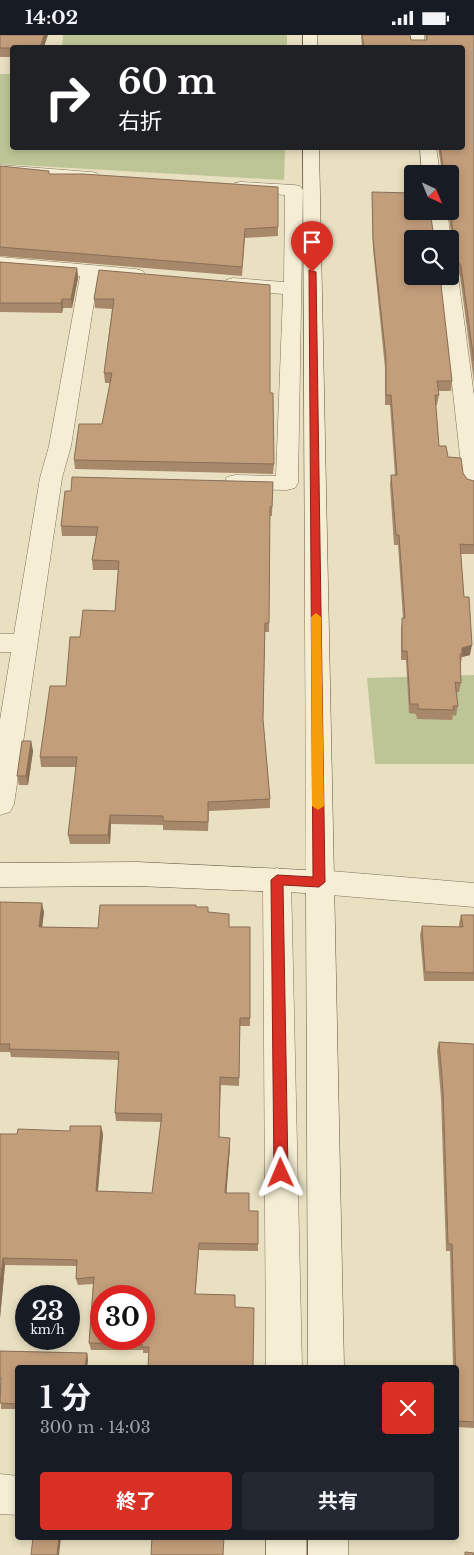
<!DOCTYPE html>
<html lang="ja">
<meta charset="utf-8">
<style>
:root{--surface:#171b24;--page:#242831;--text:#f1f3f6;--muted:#9ea1a6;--accent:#d93025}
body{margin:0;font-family:"Libre Baskerville","Noto Sans JP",serif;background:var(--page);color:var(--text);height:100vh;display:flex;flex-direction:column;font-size:19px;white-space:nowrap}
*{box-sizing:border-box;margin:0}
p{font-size:16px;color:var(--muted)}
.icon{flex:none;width:28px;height:28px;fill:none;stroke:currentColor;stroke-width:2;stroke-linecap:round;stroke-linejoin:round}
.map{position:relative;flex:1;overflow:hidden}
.side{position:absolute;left:15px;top:1330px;width:444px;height:175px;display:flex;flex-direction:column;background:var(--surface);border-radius:5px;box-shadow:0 2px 8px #0003}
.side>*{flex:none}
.hud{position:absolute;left:10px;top:10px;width:455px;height:105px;border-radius:5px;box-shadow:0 2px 8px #0003;background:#202124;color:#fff;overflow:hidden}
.needle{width:32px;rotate:136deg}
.tools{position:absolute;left:404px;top:130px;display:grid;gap:10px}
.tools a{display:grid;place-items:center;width:55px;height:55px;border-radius:5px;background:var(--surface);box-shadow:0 2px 8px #0003;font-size:25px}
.speed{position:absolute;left:15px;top:1250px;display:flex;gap:10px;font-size:25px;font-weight:700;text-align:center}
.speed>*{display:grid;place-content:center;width:65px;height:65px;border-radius:50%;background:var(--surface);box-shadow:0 2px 8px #0003;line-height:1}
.speed small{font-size:12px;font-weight:400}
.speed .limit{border:8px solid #d22;background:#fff;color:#111}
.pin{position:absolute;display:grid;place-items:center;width:42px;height:42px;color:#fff;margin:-51px -21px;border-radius:50% 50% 50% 0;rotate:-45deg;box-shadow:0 0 5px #0007}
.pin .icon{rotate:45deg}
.me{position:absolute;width:55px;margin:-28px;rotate:359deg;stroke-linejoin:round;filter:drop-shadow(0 0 4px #0008)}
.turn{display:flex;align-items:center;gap:18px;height:105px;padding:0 25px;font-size:22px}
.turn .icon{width:65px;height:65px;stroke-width:2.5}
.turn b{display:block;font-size:35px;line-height:42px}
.round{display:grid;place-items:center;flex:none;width:52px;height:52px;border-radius:5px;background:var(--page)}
.headline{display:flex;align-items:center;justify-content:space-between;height:85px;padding:0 25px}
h1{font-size:30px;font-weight:700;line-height:38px}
.action{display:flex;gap:10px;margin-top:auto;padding:10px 25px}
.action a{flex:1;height:58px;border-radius:5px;background:var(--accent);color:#fff;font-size:20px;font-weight:700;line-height:58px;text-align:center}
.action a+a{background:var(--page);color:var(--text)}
.status{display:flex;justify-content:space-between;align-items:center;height:35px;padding:0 25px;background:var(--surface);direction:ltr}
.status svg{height:14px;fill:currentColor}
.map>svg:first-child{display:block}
.green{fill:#bdc597}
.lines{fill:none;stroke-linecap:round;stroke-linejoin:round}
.street-casing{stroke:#81715b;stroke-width:1}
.secondary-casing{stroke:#62533e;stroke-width:1}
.street{fill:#f5edd4;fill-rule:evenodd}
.secondary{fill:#f5edd4;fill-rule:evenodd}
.wall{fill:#a8886a}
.shaded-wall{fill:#886f56}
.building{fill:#c39e7b;stroke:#886f56;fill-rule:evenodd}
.route{fill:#d93025;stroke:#8d1f18}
.slow{fill:#f59e0b}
</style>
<div class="status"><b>14:02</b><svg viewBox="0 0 49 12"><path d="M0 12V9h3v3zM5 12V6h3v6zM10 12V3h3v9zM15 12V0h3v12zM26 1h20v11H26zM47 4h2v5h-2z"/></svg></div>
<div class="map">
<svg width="474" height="1520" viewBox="0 0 474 1520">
<rect width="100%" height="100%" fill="#e9e0c2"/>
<!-- green -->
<g class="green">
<polygon points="63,0 287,0 287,12 62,12"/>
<polygon points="0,39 12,39 12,112 285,113 284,145 0,129"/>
<polygon points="474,640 474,729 375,729 367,643"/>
</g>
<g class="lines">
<!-- street casing -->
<g class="street-casing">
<g id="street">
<polygon points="410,0 424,0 425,12 411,12"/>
<polygon points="420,112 436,112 440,139 422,139"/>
<polygon points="0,130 91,137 97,138 100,142 97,146 91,147 0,140"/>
<polygon points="241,147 294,150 300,151 303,155 298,448 295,453 287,455 235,454 227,452 224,447 227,442 235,440 276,441 283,259 233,255 226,253 223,249 226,245 233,243 284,247 285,160 235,156 232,152 235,148"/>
<polygon points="429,176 447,176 451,204 450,206 450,204 433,204"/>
<polygon points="0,222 136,234 143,236 145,240 143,244 136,246 98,242 71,411 62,443 14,769 10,777 0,780 0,685 11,617 0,617 0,599 14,599 40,443 49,411 80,241 0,234"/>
<polygon points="450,236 456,237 458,241 474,361 474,454 466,452 463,447 440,241 450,241"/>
<polygon points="277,833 287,837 291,845 302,1332 266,1332 263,845 267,837"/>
<polygon points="319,835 474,848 474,872 319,859 309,855 305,847 309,839"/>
<polygon points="0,1439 18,1441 18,1480 0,1479"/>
<rect x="266" y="1502" width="40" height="18"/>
</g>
</g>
<!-- secondary casing -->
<g class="secondary-casing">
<g id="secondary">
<rect x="303" y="0" width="14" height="12"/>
<polygon points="303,112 319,112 344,1332 308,1332 306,858 137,851 0,852 0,828 137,827 306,835"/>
<rect x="308" y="1502" width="40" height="18"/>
</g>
</g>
<!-- street -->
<use href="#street" class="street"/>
<!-- secondary -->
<use href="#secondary" class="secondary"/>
</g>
<!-- wall -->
<g class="wall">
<polygon points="0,0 12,12 12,22 0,22"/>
<polygon points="361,0 410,0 411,5 426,5 425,0 474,0 474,347 460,241 456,235 450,235 450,204 412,204 452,346 451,356 438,356 439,360 437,370 436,370 439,411 448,422 463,438 467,444 474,446 474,519 461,519 464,562 470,620 462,622 461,628 461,648 459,657 456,657 458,671 456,681 453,680 452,685 417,684 416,679 409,678 406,625 401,625 401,593 403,583 398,510 394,510 390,450 391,440 395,440 390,370 385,370 385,333 373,214 372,167 372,157 433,196 451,197 448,176 450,176 450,139 439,139 441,131 438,112 462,112 462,12 362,12"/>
<polygon points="0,131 50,139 278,152 278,201 245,203 242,241 0,221"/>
<polygon points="0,227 77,233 78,243 72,273 63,273 62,278 0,277"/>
<polygon points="99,235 270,358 274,429 273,439 75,434 74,425 102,389 110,348 105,348 104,338 112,274 95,273 94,264"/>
<polygon points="273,447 272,481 270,481 269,597 265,597 263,684 270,764 270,773 209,776 208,796 163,795 163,790 111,789 110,809 70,809 68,800 76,732 41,732 40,722 66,651 80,602 115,576 118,535 93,535 92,525 96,501 62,501 61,491"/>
<polygon points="31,706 33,716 28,750 19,750 17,741"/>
<polygon points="0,867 44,877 42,892 98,893 196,872 208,877 229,892 250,892 250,991 240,991 239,1051 221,1050 219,1102 230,1111 226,1158 249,1176 258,1176 258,1216 199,1215 149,1318 143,1318 143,1315 91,1315 89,1308 93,1249 78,1250 76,1244 76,1231 5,1230 0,1283 0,1099 103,1099 98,1156 152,1158 161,1087 116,1086 115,1078 119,1025 11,1022 10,1017 0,1017"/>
<polygon points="461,880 474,880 474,946 424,946 420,900 422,891 459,892 459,889"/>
<polygon points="439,1007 474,1009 474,1393 456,1392 456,1332 453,1332 450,1216 446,1216 441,1063 437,1015"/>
<polygon points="0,1316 87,1318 88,1325 87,1332 18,1332 18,1374 1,1374"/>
</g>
<!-- shaded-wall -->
<g class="shaded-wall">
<polygon points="44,0 48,0 44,12 40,12"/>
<polygon points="77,233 78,243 72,273 71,264"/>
<polygon points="62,264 63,273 62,278 61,268"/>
<polygon points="472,610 470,620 462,622 462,613"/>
<polygon points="31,706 33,716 28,750 26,741"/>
<polygon points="110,780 111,789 110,809 108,800"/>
<polygon points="42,868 44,877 41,901 39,892"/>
<polygon points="101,1091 103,1099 97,1163 96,1156"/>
<polygon points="230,1103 230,1111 226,1165 225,1158"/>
<polygon points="199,1208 199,1215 195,1265 195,1259"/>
<polygon points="3,1223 5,1230 0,1283 0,1250"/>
<polygon points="87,1318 88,1325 87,1332 85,1332"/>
<polygon points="59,1502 61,1502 59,1520 57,1520"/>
</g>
<!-- building -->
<g class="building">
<polygon points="0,0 44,0 40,12 12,12 12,13 0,13"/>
<polygon points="362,0 410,0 411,5 427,5 427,0 474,0 474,326 461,231 458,226 450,225 450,204 412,204 412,241 440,241 452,346 437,346 439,360 435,360 439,411 446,411 448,422 461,423 463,438 467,444 474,446 474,510 460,509 464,562 469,562 472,610 462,613 462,619 460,619 461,648 455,647 458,671 453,671 454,675 418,674 418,669 410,669 407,616 402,616 402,583 405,583 399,500 396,500 391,440 397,440 391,360 386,360 386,323 373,205 372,157 412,158 412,176 430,176 433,196 453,198 450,171 450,139 441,139 440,132 443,130 440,112 462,112 462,12 364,12"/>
<polygon points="0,131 49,136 49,139 83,139 278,152 278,192 245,194 242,232 0,212"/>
<polygon points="0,227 77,233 71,264 62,264 61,268 0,268"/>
<polygon points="99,235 270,250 270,358 273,358 274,429 74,425 79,389 102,389 112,338 104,338 114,264 94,264"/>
<polygon points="72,442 273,447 272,472 270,472 269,588 265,588 263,684 270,764 208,767 208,787 163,786 163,781 110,780 108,800 68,800 77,722 40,722 50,651 66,651 70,602 80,602 83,575 115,576 119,526 92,525 98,492 61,491 65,456 71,456"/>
<polygon points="22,706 31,706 26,741 17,741"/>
<path d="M 0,867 L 42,868 L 39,892 L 98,893 L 100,870 L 196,870 L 196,872 L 208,872 L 208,877 L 229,879 L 229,892 L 250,892 L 250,983 L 240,983 L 239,1043 L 220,1042 L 219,1102 L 230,1103 L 225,1158 L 249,1158 L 249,1176 L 258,1176 L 258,1209 L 199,1208 L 195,1259 L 235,1260 L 235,1272 L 254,1273 L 253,1332 L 148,1332 L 149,1312 L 142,1312 L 142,1309 L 89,1308 L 94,1242 L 76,1244 L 77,1225 L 3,1223 L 0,1250 L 0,1099 L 17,1099 L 18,1094 L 70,1096 L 70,1091 L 101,1091 L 96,1156 L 152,1158 L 162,1079 L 115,1078 L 119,1017 L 9,1014 L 10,1009 L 0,1009 ZM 101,1261 L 144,1261 L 144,1304 L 101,1304 Z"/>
<polygon points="461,880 474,880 474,938 425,937 422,891 463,892"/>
<polygon points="439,1007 474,1009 474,1387 457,1386 452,1209 448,1209 443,1055"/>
<polygon points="0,1316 87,1318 85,1332 18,1332 18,1369 0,1368 1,1343 0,1343"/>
<polygon points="33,1502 59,1502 57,1520 31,1520"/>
<polygon points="152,1502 224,1502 223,1520 151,1520"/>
<polygon points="465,1517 474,1518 474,1520 465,1520"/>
</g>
<!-- route -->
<polygon class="route" points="309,235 316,237 325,847 319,852 283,850 288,1138 286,1142 281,1144 276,1142 274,1138 271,845 277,840 313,842"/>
<!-- slow -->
<polygon class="slow" points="316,578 321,582 324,771 318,775 312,771 311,582"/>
</svg>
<div class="tools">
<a><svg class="needle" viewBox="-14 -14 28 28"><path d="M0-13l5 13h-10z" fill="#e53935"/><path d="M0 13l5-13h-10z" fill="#9ea1a6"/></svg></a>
<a><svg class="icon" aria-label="search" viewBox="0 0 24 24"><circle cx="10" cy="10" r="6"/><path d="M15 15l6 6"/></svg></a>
</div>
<div class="speed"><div>23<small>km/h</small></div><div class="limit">30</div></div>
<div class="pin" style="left:312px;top:237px;background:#d93025"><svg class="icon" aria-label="arrive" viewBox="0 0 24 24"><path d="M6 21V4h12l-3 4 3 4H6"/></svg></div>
<svg class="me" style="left:281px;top:1138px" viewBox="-20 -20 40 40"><path d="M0-17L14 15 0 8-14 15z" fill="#d93025" stroke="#fff" stroke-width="4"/></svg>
<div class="hud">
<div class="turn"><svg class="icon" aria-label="right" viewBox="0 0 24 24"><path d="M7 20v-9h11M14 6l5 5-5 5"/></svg><div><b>60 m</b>右折</div></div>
</div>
<section class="side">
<div class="headline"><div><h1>1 分</h1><p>300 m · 14:03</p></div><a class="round" style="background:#d93025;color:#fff"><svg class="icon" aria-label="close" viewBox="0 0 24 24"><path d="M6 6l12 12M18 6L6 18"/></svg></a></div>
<div class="action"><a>終了</a><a>共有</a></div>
</section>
</div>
